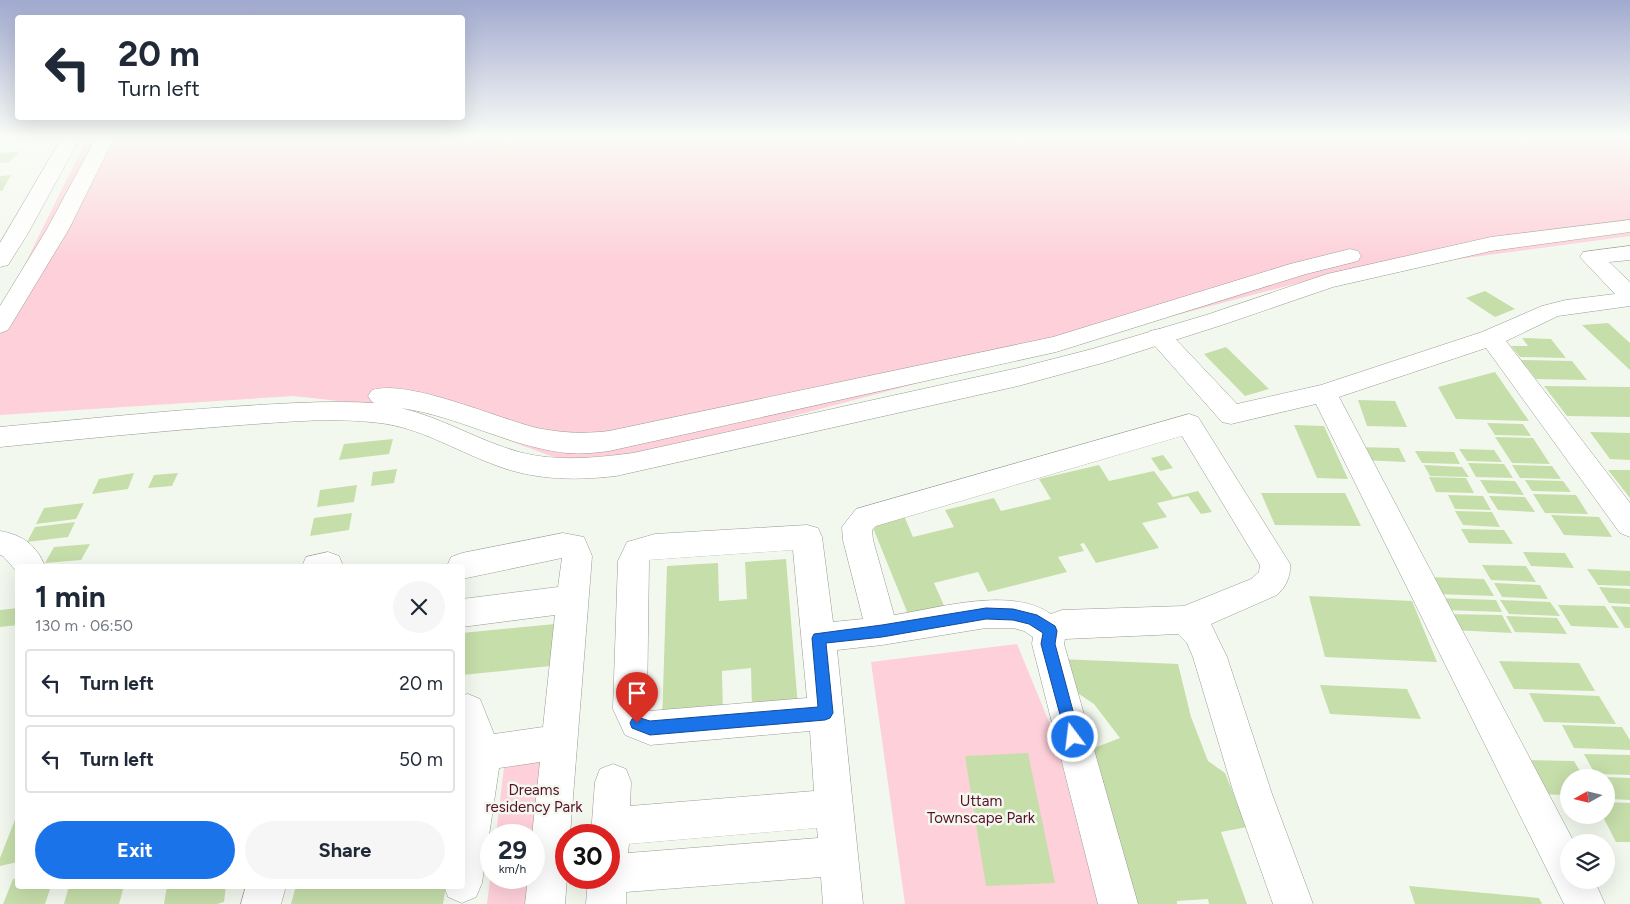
<!DOCTYPE html>
<meta charset="utf-8">
<style>
:root{--surface:#fff;--page:#f6f6f7;--text:#1f2937;--muted:#747a83;--line:#e0e1e3;--accent:#1a73e8}
body{margin:0;font-family:Figtree,sans-serif;background:var(--page);color:var(--text);height:100vh;display:flex;flex-direction:column;font-size:19px;white-space:nowrap}
*{box-sizing:border-box;margin:0}
p{font-size:16px;color:var(--muted)}
.icon{flex:none;width:28px;height:28px;fill:none;stroke:currentColor;stroke-width:2;stroke-linecap:round;stroke-linejoin:round}
.map{position:relative;flex:1;overflow:hidden}
.drawer{position:absolute;left:15px;top:564px;width:450px;height:325px;display:flex;flex-direction:column;background:var(--surface);border-radius:5px;box-shadow:0 5px 20px #0002}
.drawer>*{flex:none}
.top-card{position:absolute;left:15px;top:15px;width:450px;height:105px;border-radius:5px;box-shadow:0 5px 20px #0002;background:#fff;color:var(--text);overflow:hidden}
.needle{width:32px;rotate:262deg}
.fabs{position:absolute;left:1560px;top:769px;display:grid;gap:10px}
.fabs a{display:grid;place-items:center;width:55px;height:55px;border-radius:50%;background:var(--surface);box-shadow:0 5px 20px #0002;font-size:25px}
.speed{position:absolute;left:480px;top:824px;display:flex;gap:10px;font-size:25px;font-weight:700;text-align:center}
.speed>*{display:grid;place-content:center;width:65px;height:65px;border-radius:50%;background:var(--surface);box-shadow:0 5px 20px #0002;line-height:1}
.speed small{font-size:12px;font-weight:400}
.speed .limit{border:8px solid #d22;background:#fff;color:#111}
.pin{position:absolute;display:grid;place-items:center;width:42px;height:42px;color:#fff;margin:-51px -21px;border-radius:50% 50% 50% 0;rotate:-45deg;box-shadow:0 0 5px #0007}
.pin .icon{rotate:45deg}
.me{position:absolute;width:55px;margin:-28px;rotate:345deg;stroke-linejoin:round;filter:drop-shadow(0 0 4px #0008)}
.turn{display:flex;align-items:center;gap:18px;height:105px;padding:0 20px;font-size:22px}
.turn .icon{width:65px;height:65px;stroke-width:2.5}
.turn b{display:block;font-size:35px;line-height:42px}
.round{display:grid;place-items:center;flex:none;width:52px;height:52px;border-radius:26px;background:var(--page)}
.overview{display:flex;align-items:center;justify-content:space-between;height:85px;padding:0 20px}
h1{font-size:30px;font-weight:700;line-height:38px}
.primary-button{display:flex;gap:10px;margin-top:auto;padding:10px 20px}
.primary-button a{flex:1;height:58px;border-radius:30px;background:var(--accent);color:#fff;font-size:20px;font-weight:700;line-height:58px;text-align:center}
.primary-button a+a{background:var(--page);color:var(--text)}
ul{padding:0;list-style:none}
li{display:flex;align-items:center;gap:15px;height:68px;margin:0 10px 8px;padding:0 10px;border:2px solid var(--line);border-radius:5px}
li div{flex:1}
li b{display:block;font-size:19px}
li em{font-style:normal}
.map>svg:first-child{display:block}
.green{fill:#fed0da}
.building{fill:#c6deaa}
.lines{fill:none;stroke-linecap:round;stroke-linejoin:round}
.minor-casing{stroke:#979c93;stroke-width:1}
.tertiary-casing{stroke:#979c93;stroke-width:1}
.primary-casing{stroke:#979c93;stroke-width:1}
.minor{fill:#fff;fill-rule:evenodd}
.tertiary{fill:#fff;fill-rule:evenodd}
.primary{fill:#fff;fill-rule:evenodd}
.route{fill:#1a73e8;stroke:#114b97}
.labels{text-anchor:middle;stroke-width:5;stroke-linejoin:round;paint-order:stroke}
.near-park-label{font-size:15px;fill:#58102b;stroke:#f3f8ee}
</style>
<div class="map">
<svg width="1630" height="904" viewBox="0 0 1630 904">
<rect width="100%" height="100%" fill="#f3f8ee"/>
<!-- green -->
<g class="green">
<polygon points="88,136 1630,136 1630,236 1317,278 589,470 429,411 293,396 0,415 0,315"/>
<polygon points="1017,644 1054,734 1098,904 905,904 871,662"/>
<polygon points="572,729 560,904 487,904 491,872 491,878 534,878 534,835 496,835 506,750"/>
</g>
<!-- building -->
<g class="building">
<polygon points="20,151 10,162 0,163 0,153"/>
<polygon points="11,175 2,191 0,191 0,176"/>
<polygon points="1485,291 1515,309 1495,317 1466,298"/>
<polygon points="1608,323 1630,343 1630,370 1582,325"/>
<polygon points="1522,338 1551,339 1566,358 1520,357 1511,346 1528,346"/>
<polygon points="1226,347 1269,389 1245,396 1204,354"/>
<polygon points="1521,360 1572,361 1587,380 1536,379"/>
<polygon points="1495,372 1529,421 1456,419 1438,387"/>
<polygon points="1544,386 1630,387 1630,417 1567,416"/>
<polygon points="1358,400 1395,401 1407,427 1367,426"/>
<polygon points="1487,423 1523,424 1531,436 1495,435"/>
<polygon points="1294,425 1324,426 1348,479 1317,478"/>
<polygon points="1590,432 1630,433 1630,460 1610,459"/>
<polygon points="1495,437 1533,438 1550,464 1512,463"/>
<polygon points="393,439 389,454 339,460 344,444"/>
<polygon points="1355,447 1399,448 1406,462 1361,460"/>
<polygon points="1459,449 1494,450 1502,462 1467,461"/>
<polygon points="1415,451 1454,452 1460,464 1422,463"/>
<polygon points="1163,455 1173,468 1160,471 1151,458"/>
<polygon points="1468,463 1504,464 1513,478 1476,477"/>
<polygon points="1099,465 1109,481 1154,471 1173,497 1198,491 1212,512 1201,514 1188,496 1157,503 1167,517 1142,523 1159,548 1096,563 1084,543 1080,544 1084,551 1058,557 1067,572 988,592 978,572 934,583 946,610 910,619 869,518 902,511 913,537 954,527 945,510 994,498 1001,511 1051,499 1039,479"/>
<polygon points="1424,465 1462,467 1469,477 1430,476"/>
<polygon points="1512,465 1552,466 1561,479 1520,478"/>
<polygon points="397,469 394,483 371,486 373,472"/>
<polygon points="1608,470 1630,470 1630,498"/>
<polygon points="134,473 128,489 92,494 99,479"/>
<polygon points="178,473 172,486 148,488 154,475"/>
<polygon points="1429,477 1466,478 1474,493 1436,492"/>
<polygon points="1480,480 1515,481 1524,495 1488,493"/>
<polygon points="1525,480 1563,481 1571,492 1532,491"/>
<polygon points="357,485 354,502 317,507 320,490"/>
<polygon points="1261,493 1345,493 1361,526 1275,525"/>
<polygon points="1533,494 1576,495 1588,514 1545,513"/>
<polygon points="1448,495 1483,496 1491,510 1455,509"/>
<polygon points="1489,496 1525,497 1535,512 1498,510"/>
<polygon points="84,503 76,519 36,524 44,508"/>
<polygon points="1455,511 1492,512 1500,527 1463,525"/>
<polygon points="352,513 349,530 310,536 314,518"/>
<polygon points="1551,515 1599,517 1612,537 1564,535"/>
<polygon points="75,522 68,537 27,542 35,527"/>
<polygon points="1461,529 1504,530 1513,544 1469,543"/>
<polygon points="90,544 81,560 45,563 54,547"/>
<polygon points="1523,552 1565,553 1574,568 1531,566"/>
<polygon points="786,559 798,707 752,711 751,668 722,671 723,718 662,723 667,566 718,563 719,601 747,599 745,562"/>
<polygon points="1482,565 1526,566 1536,582 1491,580"/>
<polygon points="1587,569 1630,571 1630,586 1598,585"/>
<polygon points="1427,577 1484,579 1494,596 1436,594"/>
<polygon points="1494,583 1540,585 1548,599 1502,597"/>
<polygon points="1599,587 1630,589 1630,604 1609,603"/>
<polygon points="1309,596 1412,601 1437,662 1325,657"/>
<polygon points="1436,598 1496,600 1502,612 1442,610"/>
<polygon points="1500,600 1550,602 1560,616 1509,614"/>
<polygon points="1558,605 1605,606 1619,628 1571,626"/>
<polygon points="1611,606 1630,607 1630,628 1625,628"/>
<polygon points="18,608 18,625 0,627 0,610"/>
<polygon points="1443,614 1502,615 1512,633 1452,630"/>
<polygon points="1506,616 1557,618 1567,634 1515,632"/>
<polygon points="555,624 551,666 462,675 462,633"/>
<polygon points="1060,659 1178,664 1191,717 1208,761 1225,773 1247,827 1221,832 1247,904 1209,904 1208,899 1177,901 1177,904 1135,904 1094,748 1120,738 1094,704 1067,686"/>
<polygon points="1499,661 1579,663 1595,691 1514,689"/>
<polygon points="1320,685 1407,689 1421,719 1330,714"/>
<polygon points="1529,693 1599,696 1616,724 1544,722"/>
<polygon points="1562,725 1622,727 1630,740 1630,750 1574,748"/>
<polygon points="1028,753 1055,883 986,886 965,756"/>
<polygon points="1584,754 1630,755 1630,775 1595,774"/>
<polygon points="1517,760 1574,761 1584,778 1569,778 1569,795 1535,794"/>
<polygon points="1606,777 1630,778 1630,800 1611,799 1606,791"/>
<polygon points="1606,802 1630,803 1630,842 1616,842 1602,815 1606,815"/>
<polygon points="18,812 18,862 0,866 0,858"/>
<polygon points="18,878 18,886 51,886 45,904 3,904 13,879"/>
<polygon points="69,886 124,886 119,904 64,904"/>
<polygon points="167,886 226,886 224,902 217,904 164,904"/>
<polygon points="296,886 446,886 443,904 291,904"/>
<polygon points="1409,886 1539,898 1542,904 1415,904"/>
</g>
<g class="lines">
<!-- minor casing -->
<g class="minor-casing">
<g id="minor">
<polygon points="1630,246 1630,260 1609,262 1630,282 1630,306 1558,316 1506,341 1630,503 1630,537 1620,533 1486,348 1339,397 1574,842 1569,842 1569,880 1594,880 1605,904 1564,904 1316,404 1231,424 1222,422 1147,337 1150,331 1159,329 1168,331 1237,404 1321,385 1482,332 1542,306 1566,300 1615,294 1580,257 1583,252"/>
<path d="M 1189,414 L 1198,417 L 1290,564 C 1291,576 1286,587 1277,595 L 1211,624 L 1227,657 L 1272,794 L 1313,904 L 1273,904 L 1234,794 L 1193,657 L 1187,643 L 1178,634 L 1065,639 L 1064,644 L 1138,904 L 1098,904 L 1032,644 L 1033,637 L 1024,631 L 1013,628 L 986,628 L 882,645 L 837,650 L 863,904 L 823,904 L 821,877 L 626,892 L 626,904 L 586,904 L 588,878 L 609,878 L 609,835 L 591,835 L 595,782 L 600,769 L 613,764 L 626,769 L 631,782 L 630,806 L 814,791 L 810,731 L 650,745 L 625,735 L 613,709 L 618,561 L 627,542 L 655,534 L 807,525 L 818,528 L 822,537 L 833,622 L 863,619 L 843,540 L 842,527 L 856,509 ZM 1182,436 L 1260,565 L 1259,572 L 1251,579 L 1184,606 L 1062,610 L 1051,614 C 1011,586 939,608 894,615 L 873,540 L 872,530 L 876,526 ZM 793,550 L 807,698 L 649,711 L 647,707 L 649,560 ZM 817,828 L 818,838 L 628,853 L 629,844 Z"/>
<path d="M 0,531 C 23,535 36,545 45,566 L 18,566 L 18,573 L 3,556 L 0,555 Z"/>
<polygon points="563,533 584,537 592,556 570,835 566,835 567,878 565,904 525,904 528,878 534,878 534,835 532,835 540,762 499,768 482,883 476,897 462,903 448,897 444,886 462,886 462,768 465,753 462,745 462,695 468,694 480,699 494,734 543,727 555,615 462,627 462,599 558,587 562,558 462,579 462,566 447,566 451,557 462,553"/>
<polygon points="328,552 339,556 343,566 302,566 306,557"/>
<polygon points="246,886 286,886 281,904 241,904"/>
</g>
</g>
<!-- tertiary casing -->
<g class="tertiary-casing">
<path id="tertiary" d="M 1630,220 L 1630,232 L 1491,251 L 1333,287 L 1222,325 L 1106,362 L 1018,386 L 616,476 C 572,481 531,480 490,463 C 453,449 420,428 380,423 C 334,417 287,422 241,425 C 160,431 80,439 0,447 L 0,427 C 76,420 151,412 227,407 C 276,404 326,400 375,403 L 372,402 L 368,396 L 372,390 C 409,379 496,418 537,428 C 562,433 584,434 609,431 L 1053,337 L 1290,264 L 1350,249 L 1358,251 L 1361,256 L 1358,261 L 1306,274 L 1056,352 L 609,451 C 595,453 581,454 567,453 C 510,447 458,416 401,408 C 443,418 479,441 519,452 C 557,462 595,458 633,453 L 1018,368 L 1092,349 L 1206,315 L 1327,274 L 1491,237 Z"/>
</g>
<!-- primary casing -->
<g class="primary-casing">
<g id="primary">
<polygon points="63,136 81,136 27,235 8,265 0,267 0,243"/>
<polygon points="97,136 115,136 69,229 8,330 0,333 0,306 47,229"/>
</g>
</g>
<!-- minor -->
<use href="#minor" class="minor"/>
<!-- tertiary -->
<use href="#tertiary" class="tertiary"/>
<!-- primary -->
<use href="#primary" class="primary"/>
</g>
<!-- sky -->
<linearGradient id="sky" x2="0" y2="1"><stop stop-color="#a1aacf"/><stop offset="0.52" stop-color="#fafcf7"/><stop offset="1" stop-color="#fafcf7" stop-opacity="0"/></linearGradient>
<rect width="1630" height="262" fill="url(#sky)"/>
<!-- route -->
<polygon class="route" points="986,608 1013,609 1037,615 1055,626 1057,631 1055,644 1080,737 1078,742 1073,744 1068,742 1066,737 1041,644 1043,633 1029,624 1013,620 986,619 882,637 826,643 833,713 830,718 825,720 650,735 632,728 630,723 632,719 637,717 650,721 818,707 812,638 814,634 882,625"/>
<g class="labels">
<!-- near-park labels -->
<g class="near-park-label">
<text x="534" y="795">Dreams<tspan x="534" dy="17">residency Park</tspan></text>
<text x="981" y="806">Uttam<tspan x="981" dy="17">Townscape Park</tspan></text>
</g>
</g>
</svg>
<div class="fabs">
<a><svg class="needle" viewBox="-14 -14 28 28"><path d="M0-13l5 13h-10z" fill="#e53935"/><path d="M0 13l5-13h-10z" fill="#747a83"/></svg></a>
<a><svg class="icon" aria-label="layers" viewBox="0 0 24 24"><path d="M12 4l9 5-9 5-9-5zM3 14l9 5 9-5"/></svg></a>
</div>
<div class="speed"><div>29<small>km/h</small></div><div class="limit">30</div></div>
<div class="pin" style="left:637px;top:723px;background:#d93025"><svg class="icon" aria-label="arrive" viewBox="0 0 24 24"><path d="M6 21V4h12l-3 4 3 4H6"/></svg></div>
<svg class="me" style="left:1073px;top:737px" viewBox="-20 -20 40 40"><circle r="17" fill="#1a73e8" stroke="#fff" stroke-width="3"/><path d="M0-11L8 9 0 5-8 9z" fill="#fff"/></svg>
<div class="top-card">
<div class="turn"><svg class="icon" aria-label="left" viewBox="0 0 24 24"><path d="M17 20v-9H6M10 6l-5 5 5 5"/></svg><div><b>20 m</b>Turn left</div></div>
</div>
<section class="drawer">
<div class="overview"><div><h1>1 min</h1><p>130 m · 06:50</p></div><a class="round"><svg class="icon" aria-label="close" viewBox="0 0 24 24"><path d="M6 6l12 12M18 6L6 18"/></svg></a></div>
<ul>
<li><svg class="icon" aria-label="left" viewBox="0 0 24 24"><path d="M17 20v-9H6M10 6l-5 5 5 5"/></svg><div><b>Turn left</b></div><em>20 m</em></li>
<li><svg class="icon" aria-label="left" viewBox="0 0 24 24"><path d="M17 20v-9H6M10 6l-5 5 5 5"/></svg><div><b>Turn left</b></div><em>50 m</em></li>
</ul>
<div class="primary-button"><a>Exit</a><a>Share</a></div>
</section>
</div>
